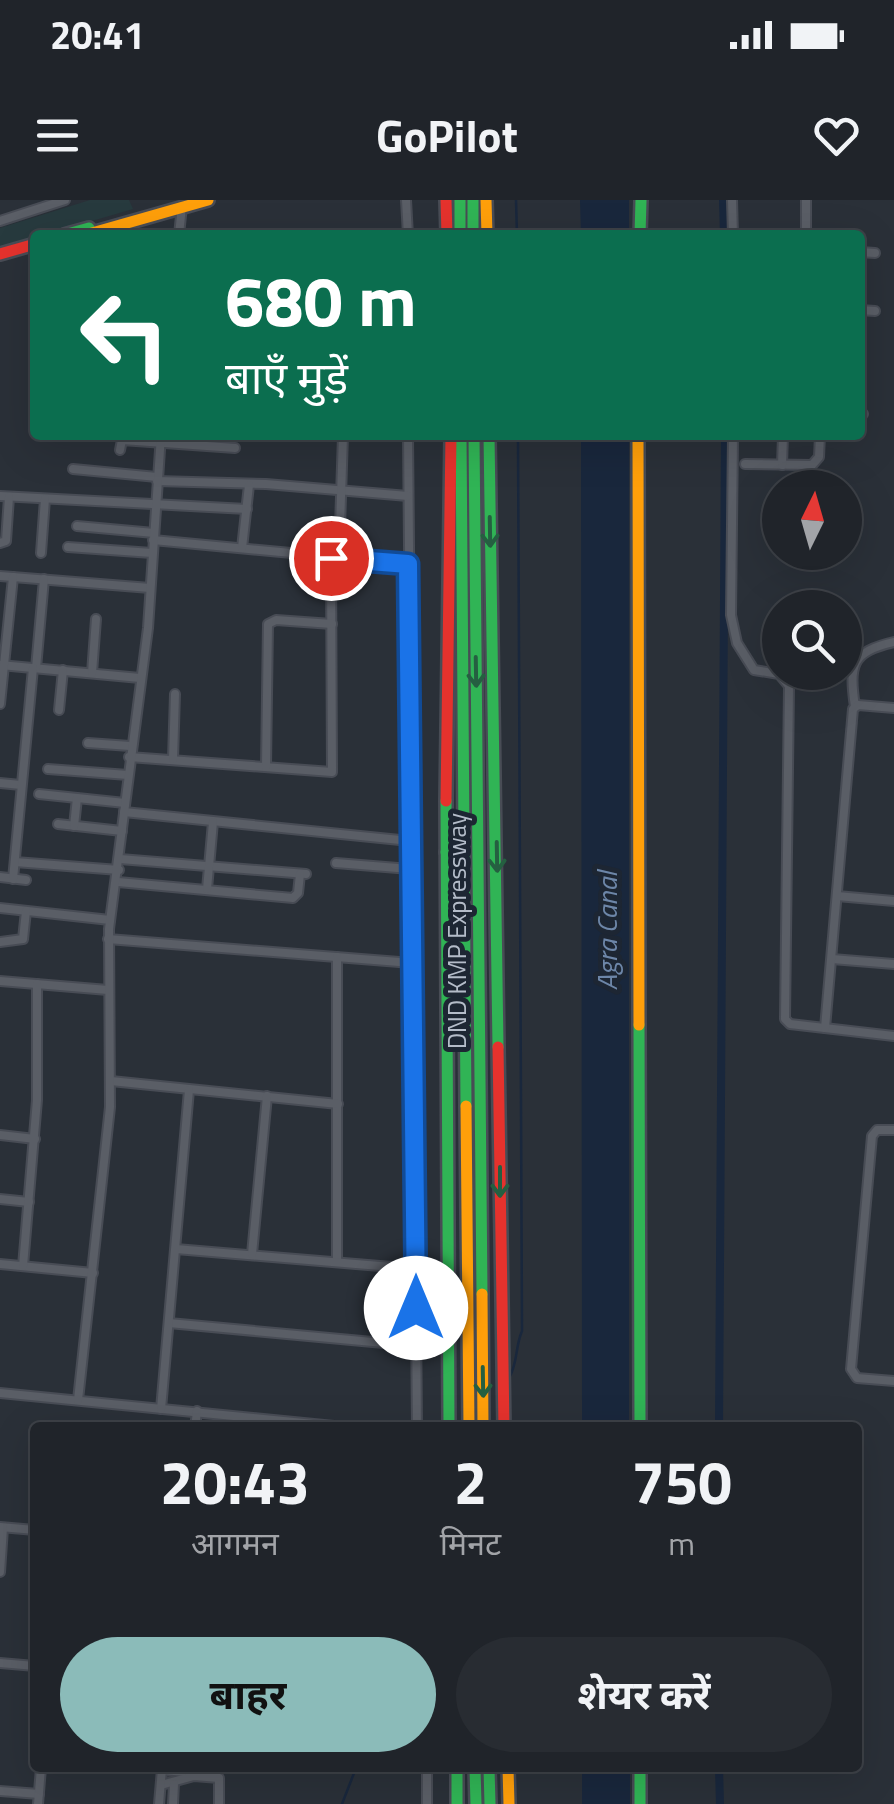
<!DOCTYPE html>
<html lang="hi">
<meta charset="utf-8">
<style>
:root{--surface:#20242a;--page:#282c32;--text:#f1f3f6;--muted:#a2a4a8;--line:#3d4147;--accent:#8bbbb9}
body{margin:0;font-family:"Titillium Web","Noto Sans Devanagari",sans-serif;background:var(--page);color:var(--text);height:100vh;display:flex;flex-direction:column;font-size:38px;white-space:nowrap}
*{box-sizing:border-box;margin:0}
p{font-size:32px;color:var(--muted)}
.icon{flex:none;width:55px;height:55px;fill:none;stroke:currentColor;stroke-width:2;stroke-linecap:round;stroke-linejoin:round}
.map{position:relative;flex:1;overflow:hidden}
.sheet{position:absolute;left:30px;top:1222px;width:832px;height:350px;display:flex;flex-direction:column;background:var(--surface);border-radius:10px;box-shadow:0 10px 40px #0002,0 0 0 2px var(--line)}
.sheet>*{flex:none}
.guide{position:absolute;left:30px;top:30px;width:835px;height:210px;border-radius:10px;box-shadow:0 10px 40px #0002,0 0 0 2px var(--line);background:#0b6e4f;color:#fff;overflow:hidden}
.needle{width:65px;rotate:5deg}
.tools{position:absolute;left:762px;top:270px;display:grid;gap:20px}
.tools a{display:grid;place-items:center;width:100px;height:100px;border-radius:50%;background:var(--surface);box-shadow:0 10px 40px #0002,0 0 0 2px var(--line);font-size:50px}
.pin{position:absolute;display:grid;place-items:center;width:85px;height:85px;color:#fff;margin:-42px;border:5px solid #fff;border-radius:50%;box-shadow:0 2px 10px #0007}
.me{position:absolute;width:110px;margin:-55px;rotate:0deg;stroke-linejoin:round;filter:drop-shadow(0 0 8px #0008)}
.turn{display:flex;align-items:center;gap:35px;height:210px;padding:0 30px;font-size:45px}
.turn .icon{width:130px;height:130px;stroke-width:2.5}
.turn b{display:block;font-size:70px;line-height:85px}
.eta{display:flex;justify-content:space-evenly;align-items:center;height:170px;text-align:center}
.eta b{font-size:60px;font-weight:700;line-height:70px}
.button{display:flex;gap:20px;margin-top:auto;padding:20px 30px}
.button a{flex:1;height:115px;border-radius:60px;background:var(--accent);color:#111;font-size:40px;font-weight:700;line-height:115px;text-align:center}
.button a+a{background:var(--page);color:var(--text)}
.status{display:flex;justify-content:space-between;align-items:center;height:70px;padding:0 50px;background:var(--surface);direction:ltr}
.status svg{height:28px;fill:currentColor}
header{display:flex;justify-content:space-between;align-items:center;height:130px;padding:0 30px;background:var(--surface);font-size:45px;font-weight:700}
.map>svg:first-child{display:block}
.green{fill:#273a3e}
.water{fill:#19273c}
.lines{fill:none;stroke-linecap:round;stroke-linejoin:round}
.stream{stroke:#19273c;stroke-width:2.5}
.canal{stroke:#19273c;stroke-width:8}
.street-casing{stroke:#484c55;stroke-width:12}
.fast-casing{stroke:#484c55;stroke-width:16}
.slow-casing{stroke:#484c55;stroke-width:16}
.jam-casing{stroke:#484c55;stroke-width:16}
.street{stroke:#5a5e66;stroke-width:8}
.fast{stroke:#30b455;stroke-width:11}
.slow{stroke:#ff9f0a;stroke-width:11}
.jam{stroke:#e5322d;stroke-width:11}
.oneway{stroke:#255f41}
.route-casing{stroke:#114b97;stroke-width:25}
.route{stroke:#1a73e8;stroke-width:18}
.labels{text-anchor:middle;stroke-width:10;stroke-linejoin:round;paint-order:stroke}
.street-label{font-size:25px;fill:#b4bcc9;stroke:#1d2633}
.water-label{font-size:28px;font-style:italic;fill:#6d86a8;stroke:#1d2633}
</style>
<div class="status"><b>20:41</b><svg viewBox="0 0 49 12"><path d="M0 12V9h3v3zM5 12V6h3v6zM10 12V3h3v9zM15 12V0h3v12zM26 1h20v11H26zM47 4h2v5h-2z"/></svg></div>
<header><svg class="icon" aria-label="menu" viewBox="0 0 24 24"><path d="M4 6h16M4 12h16M4 18h16"/></svg>GoPilot<svg class="icon" aria-label="heart" viewBox="0 0 24 24"><path d="M12 20l-8-8c-3-5 5-10 8-4 3-6 11-1 8 4z"/></svg></header>
<div class="map">
<svg width="894" height="1604" viewBox="0 0 894 1604">
<rect width="100%" height="100%" fill="#2a3038"/>
<!-- green -->
<polygon class="green" points="90,0 129,0 133,9 0,48 0,28"/>
<!-- water -->
<g class="water">
<polygon points="580,0 629,0 629,35 581,35"/>
<polygon points="581,235 629,235 629,1228 582,1227"/>
<rect x="582" y="1568" width="48" height="36"/>
</g>
<g class="lines">
<!-- stream -->
<g class="stream">
<polyline points="516,0 517,35"/>
<path d="M 509,1178 C 518,1163 515,1147 522,1131 L 518,235"/>
<polyline points="342,1604 356,1568"/>
</g>
<!-- canal -->
<g class="canal">
<polyline points="723,0 724,35"/>
<polyline points="719,1228 725,235"/>
<polyline points="719,1568 720,1604"/>
</g>
<!-- street casing -->
<g class="street-casing">
<g id="street">
<polyline points="406,0 408,35"/>
<polyline points="732,0 733,35"/>
<polyline points="0,21 65,0"/>
<polyline points="179,35 182,6"/>
<polyline points="806,35 806,0"/>
<polyline points="860,52 875,53"/>
<polyline points="860,110 875,111"/>
<polyline points="860,214 863,214"/>
<polyline points="408,235 417,1228"/>
<polyline points="733,235 731,415 737,443 754,470 779,474 789,486 785,819 790,824 894,836"/>
<polyline points="120,250 122,240 235,248"/>
<polyline points="745,264 812,265 819,257 820,235"/>
<polyline points="782,265 783,235"/>
<polyline points="73,269 157,277"/>
<polyline points="157,281 266,284 408,296"/>
<polyline points="0,296 247,309"/>
<polyline points="77,326 154,333"/>
<polyline points="153,340 409,364"/>
<polyline points="0,343 6,341 9,297"/>
<polyline points="68,347 152,353"/>
<polyline points="242,348 249,285"/>
<polyline points="41,353 45,299"/>
<polyline points="339,358 343,235"/>
<polyline points="0,376 150,388"/>
<polyline points="0,465 140,478"/>
<polyline points="36,468 44,379"/>
<polyline points="92,473 96,419"/>
<polyline points="0,504 13,377"/>
<path d="M 855,507 C 849,465 851,452 894,442"/>
<polyline points="59,510 63,470"/>
<polyline points="88,543 130,546"/>
<polyline points="129,557 332,572 331,358"/>
<polyline points="173,559 175,494"/>
<polyline points="266,567 268,424 276,420 332,424"/>
<polyline points="48,569 128,575"/>
<polyline points="0,583 21,585"/>
<polyline points="39,594 125,603"/>
<polyline points="124,612 410,641"/>
<polyline points="58,624 122,631"/>
<polyline points="74,626 77,598"/>
<polyline points="120,659 306,674"/>
<polyline points="15,662 119,670"/>
<polyline points="336,663 410,669"/>
<polyline points="0,677 26,680"/>
<polyline points="13,679 33,468"/>
<polyline points="118,682 293,698 298,693 300,674"/>
<polyline points="207,689 213,622"/>
<polyline points="837,696 894,701"/>
<polyline points="0,708 110,720"/>
<polyline points="108,739 412,763"/>
<polyline points="0,742 23,739 26,711"/>
<polyline points="337,757 337,1062"/>
<polyline points="832,759 894,764"/>
<polyline points="0,781 108,790"/>
<polyline points="825,828 853,509 858,505 894,508"/>
<polyline points="111,881 338,904"/>
<polyline points="894,930 877,930 872,936 851,1169 857,1178 894,1181"/>
<polyline points="0,935 35,939"/>
<polyline points="0,999 29,1002"/>
<polyline points="176,1049 416,1069"/>
<polyline points="252,1054 267,896"/>
<polyline points="0,1064 93,1073"/>
<polyline points="23,1066 37,900 37,784"/>
<polyline points="169,1123 416,1146"/>
<polyline points="0,1193 354,1228"/>
<polyline points="78,1200 110,907 109,729 148,428 161,235"/>
<polyline points="161,1209 189,890"/>
<polyline points="195,1228 197,1211"/>
<polyline points="0,1327 35,1330"/>
<polyline points="0,1372 3,1328"/>
<polyline points="0,1463 35,1466"/>
<polyline points="427,1568 427,1604"/>
<polyline points="162,1570 198,1573"/>
<polyline points="161,1585 194,1576 219,1578 219,1604"/>
<polyline points="0,1591 39,1594"/>
<polyline points="38,1604 41,1568"/>
<polyline points="159,1604 162,1569"/>
<polyline points="173,1604 174,1584"/>
</g>
</g>
<!-- fast casing -->
<g class="fast-casing">
<g id="fast">
<polyline points="460,0 460,35"/>
<polyline points="473,0 473,35"/>
<polyline points="64,35 89,28"/>
<polyline points="640,35 641,0"/>
<polyline points="461,235 466,906"/>
<polyline points="474,235 482,1094"/>
<polyline points="489,235 498,847"/>
<polyline points="446,601 449,1228"/>
<polyline points="446,652 461,619"/>
<polyline points="639,825 640,1228"/>
<polyline points="457,1568 457,1604"/>
<polyline points="475,1568 476,1604"/>
<polyline points="489,1568 490,1604"/>
<polyline points="640,1568 640,1604"/>
</g>
</g>
<!-- slow casing -->
<g class="slow-casing">
<g id="slow">
<polyline points="486,0 487,35"/>
<polyline points="85,35 208,0"/>
<polyline points="638,235 639,825"/>
<polyline points="466,906 469,1228"/>
<polyline points="482,1094 483,1228"/>
<polyline points="508,1568 509,1604"/>
</g>
</g>
<!-- jam casing -->
<g class="jam-casing">
<g id="jam">
<polyline points="446,0 447,35"/>
<polyline points="0,54 35,44"/>
<polyline points="446,601 451,235"/>
<polyline points="498,847 504,1228"/>
</g>
</g>
<!-- street -->
<use href="#street" class="street"/>
<!-- fast -->
<use href="#fast" class="fast"/>
<!-- slow -->
<use href="#slow" class="slow"/>
<!-- jam -->
<use href="#jam" class="jam"/>
</g>
<!-- one-way arrows -->
<defs><path id="oneway-shaft" d="M-6 0H5M1.5-3L5.5 0L1.5 3" fill="none" stroke-width="1.6" stroke-linecap="round" stroke-linejoin="round" transform="scale(2.5)"/></defs>
<g class="oneway">
<use href="#oneway-shaft" transform="translate(490 332) rotate(89)"/>
<use href="#oneway-shaft" transform="translate(476 472) rotate(89)"/>
<use href="#oneway-shaft" transform="translate(497 657) rotate(89)"/>
<use href="#oneway-shaft" transform="translate(500 982) rotate(90)"/>
<use href="#oneway-shaft" transform="translate(483 1182) rotate(89)"/>
</g>
<g class="lines">
<!-- route casing -->
<g class="route-casing">
<polyline id="route" points="331,358 408,364 416,1108"/>
</g>
<!-- route -->
<use href="#route" class="route"/>
</g>
<g class="labels">
<!-- street labels -->
<g class="street-label">
<text transform="translate(457 731) rotate(-90)" y="9">DND KMP Expressway</text>
</g>
<!-- water labels -->
<g class="water-label">
<text transform="translate(607 731) rotate(-90)" y="10">Agra Canal</text>
</g>
</g>
</svg>
<div class="tools">
<a><svg class="needle" viewBox="-14 -14 28 28"><path d="M0-13l5 13h-10z" fill="#e53935"/><path d="M0 13l5-13h-10z" fill="#a2a4a8"/></svg></a>
<a><svg class="icon" aria-label="search" viewBox="0 0 24 24"><circle cx="10" cy="10" r="6"/><path d="M15 15l6 6"/></svg></a>
</div>
<div class="pin" style="left:331px;top:358px;background:#d93025"><svg class="icon" aria-label="arrive" viewBox="0 0 24 24"><path d="M6 21V4h12l-3 4 3 4H6"/></svg></div>
<svg class="me" style="left:416px;top:1108px" viewBox="-20 -20 40 40"><circle r="19" fill="#fff"/><path d="M0-13L10 11 0 6-10 11z" fill="#1a73e8"/></svg>
<div class="guide">
<div class="turn"><svg class="icon" aria-label="left" viewBox="0 0 24 24"><path d="M17 20v-9H6M10 6l-5 5 5 5"/></svg><div><b>680 m</b>बाएँ मुड़ें</div></div>
</div>
<section class="sheet">
<div class="eta">
<div><b>20:43</b><p>आगमन</p></div>
<div><b>2</b><p>मिनट</p></div>
<div><b>750</b><p>m</p></div>
</div>
<div class="button"><a>बाहर</a><a>शेयर करें</a></div>
</section>
</div>
